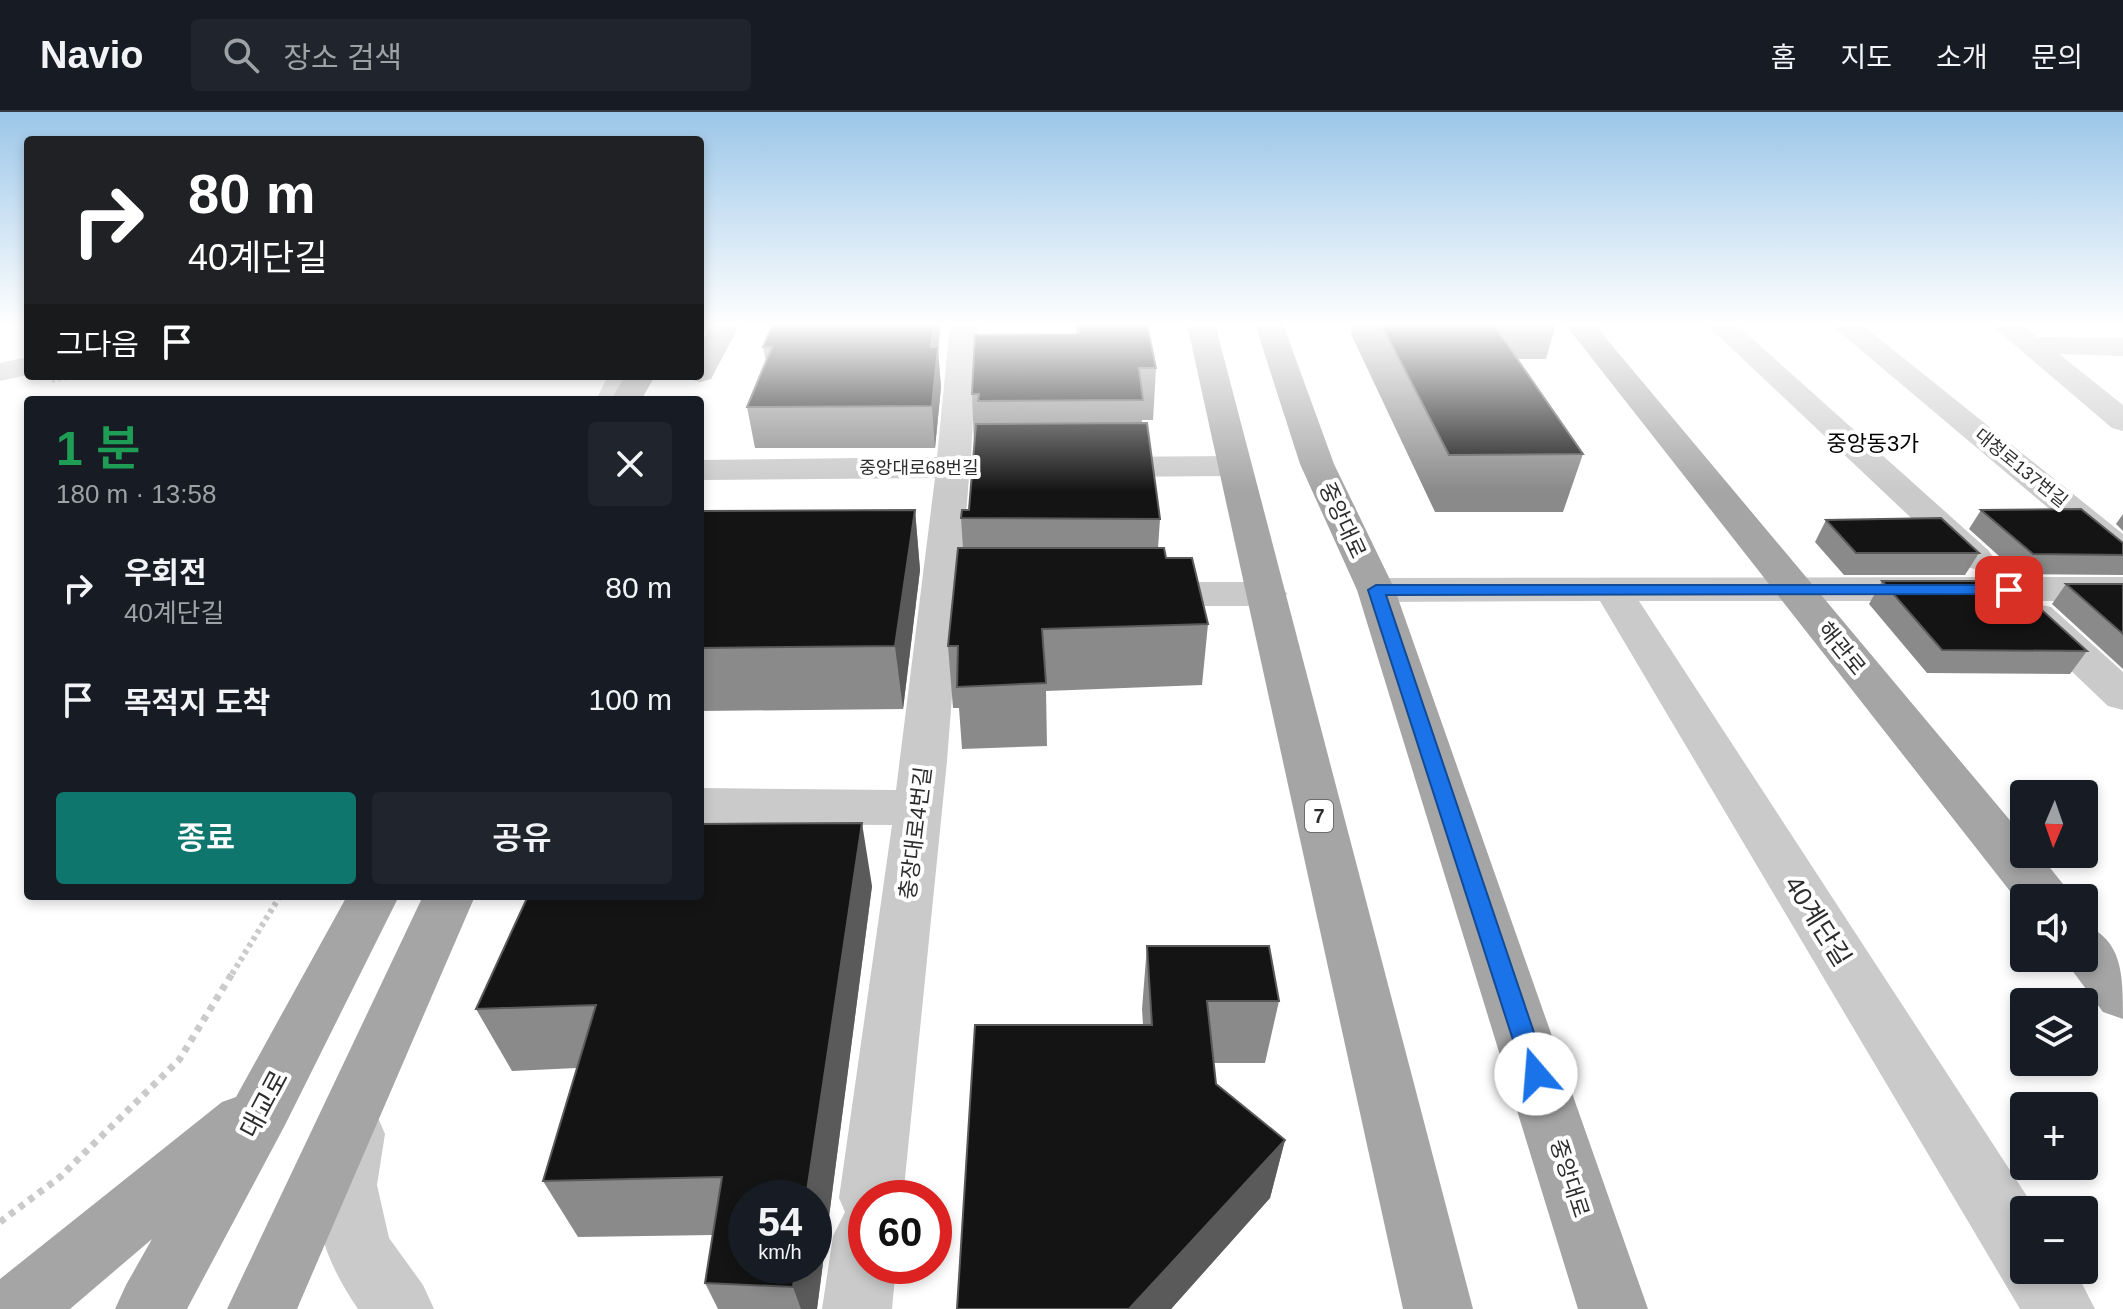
<!DOCTYPE html>
<html lang="ko">
<meta charset="utf-8">
<style>
:root{--surface:#171b24;--page:#20242c;--text:#f1f3f6;--muted:#9ea1a6;--line:#363941;--accent:#0f766e}
body{margin:0;font-family:Arial,"Noto Sans KR",sans-serif;background:var(--page);color:var(--text);height:100vh;display:flex;flex-direction:column;font-size:30px;white-space:nowrap}
*{box-sizing:border-box;margin:0}
p{font-size:26px;color:var(--muted)}
.icon{flex:none;width:44px;height:44px;fill:none;stroke:currentColor;stroke-width:2;stroke-linecap:round;stroke-linejoin:round}
.map{position:relative;flex:1;overflow:hidden}
.sheet{position:absolute;left:24px;top:284px;width:680px;height:504px;display:flex;flex-direction:column;background:var(--surface);border-radius:8px;box-shadow:0 4px 12px #0003}
.sheet>*{flex:none}
.top-card{position:absolute;left:24px;top:24px;width:680px;height:244px;border-radius:8px;box-shadow:0 4px 12px #0003;background:#202124;color:#fff;overflow:hidden}
.needle{width:52px;rotate:182deg}
.fabs{position:absolute;left:2010px;top:668px;display:grid;gap:16px}
.fabs a{display:grid;place-items:center;width:88px;height:88px;border-radius:8px;background:var(--surface);box-shadow:0 4px 12px #0003;font-size:40px}
.speed{position:absolute;left:728px;top:1068px;display:flex;gap:16px;font-size:40px;font-weight:700;text-align:center}
.speed>*{display:grid;place-content:center;width:104px;height:104px;border-radius:50%;background:var(--surface);box-shadow:0 4px 12px #0003;line-height:1}
.speed small{font-size:20px;font-weight:400}
.speed .limit{border:12px solid #d22;background:#fff;color:#111}
.pin{position:absolute;display:grid;place-items:center;width:68px;height:68px;color:#fff;margin:-34px;border-radius:16px;box-shadow:0 4px 12px #0006}
.me{position:absolute;width:88px;margin:-44px;rotate:342deg;stroke-linejoin:round;filter:drop-shadow(0 0 6px #0008)}
.turn{display:flex;align-items:center;gap:28px;height:168px;padding:0 32px;font-size:36px}
.turn .icon{width:104px;height:104px;stroke-width:2.5}
.turn b{display:block;font-size:56px;line-height:68px}
.then{display:flex;align-items:center;height:76px;padding:0 32px;background:#0003;gap:16px;font-size:30px}
.round{display:grid;place-items:center;flex:none;width:84px;height:84px;border-radius:8px;background:var(--page)}
.headline{display:flex;align-items:center;justify-content:space-between;height:136px;padding:0 32px}
h1{font-size:48px;font-weight:600;line-height:60px;color:#1e9e55}
.button{display:flex;gap:16px;margin-top:auto;padding:16px 32px}
.button a{flex:1;height:92px;border-radius:8px;background:var(--accent);color:#fff;font-size:32px;font-weight:600;line-height:92px;text-align:center}
.button a+a{background:var(--page);color:var(--text)}
ul{padding:0;list-style:none}
li{display:flex;align-items:center;gap:24px;height:112px;padding:0 32px}
li div{flex:1}
li b{display:block;font-size:30px}
li em{font-style:normal}
header{display:flex;align-items:center;gap:48px;box-sizing:border-box;height:112px;padding:0 40px;background:var(--surface);border-bottom:2px solid var(--line)}
header strong{font-size:38px}
nav{display:flex;gap:44px;margin-inline-start:auto;font-size:28px}
.search{width:560px;height:72px;background:var(--page);display:flex;align-items:center;gap:20px;box-sizing:border-box;padding:0 28px;border-radius:8px;color:var(--muted);font-size:30px}
.map>svg:first-child{display:block}
.lines{fill:none;stroke-linecap:round;stroke-linejoin:round}
.path-far2{stroke:#cacaca;stroke-width:4;stroke-dasharray:3 3;stroke-linecap:butt}
.path-far1{stroke:#cacaca;stroke-width:6;stroke-dasharray:4 4;stroke-linecap:butt}
.path{stroke:#cacaca;stroke-width:7;stroke-dasharray:6 6;stroke-linecap:butt}
.minor{fill:#cacaca;fill-rule:evenodd}
.major{fill:#a5a5a5;fill-rule:evenodd}
.wall{fill:#8a8a8a}
.shaded-wall{fill:#5a5a5a}
.building{fill:#141414;stroke:#5a5a5a;stroke-width:2}
.route{fill:#1a73e8;stroke:#114b97;stroke-width:2}
.labels{text-anchor:middle;stroke-width:8;stroke-linejoin:round;paint-order:stroke}
.far-street-label{font-size:18px;fill:#2d2d2d;stroke:#fff}
.shield{fill:#fff;stroke:#6c6c6c;stroke-width:2}
.shield-label{font-size:20px;font-weight:bold;fill:#2d2d2d}
.far-quarter-label{font-size:22px;fill:#000;stroke:#fff}
.street-label{font-size:22px;fill:#2d2d2d;stroke:#fff}
.near-street-label{font-size:26px;fill:#2d2d2d;stroke:#fff}
</style>
<header>
<strong>Navio</strong>
<div class="search"><svg class="icon" aria-label="search" viewBox="0 0 24 24"><circle cx="10" cy="10" r="6"/><path d="M15 15l6 6"/></svg>장소 검색</div>
<nav><a>홈</a><a>지도</a><a>소개</a><a>문의</a></nav>
</header>
<div class="map">
<svg width="2123" height="1197" viewBox="0 0 2123 1197">
<rect width="100%" height="100%" fill="#fff"/>
<g class="lines">
<!-- path-far2 -->
<polyline class="path-far2" points="52,269 78,264"/>
<!-- path-far1 -->
<polyline class="path-far1" points="232,862 280,784"/>
<!-- path -->
<polyline class="path" points="0,1110 60,1065 179,948 233,860"/>
<!-- minor -->
<g class="minor">
<polygon points="950,212 978,212 971,345 994,348 999,355 994,362 969,365 947,649 903,1086 866,1086 866,1154 896,1154 892,1197 822,1197 833,1124 845,1100 839,1086 892,713 700,712 700,676 896,678 935,366 700,368 700,348 937,345"/>
<polygon points="1706,212 1736,212 1988,438 1994,446 1988,454 1975,457 1962,454"/>
<polygon points="1830,212 1861,212 2123,422 2123,451 2110,448"/>
<polygon points="1990,212 2021,212 2037,225 2123,226 2123,244 2059,242 2123,293 2123,319 2112,316"/>
<polygon points="28,245 28,263 0,269 0,251"/>
<polygon points="608,264 638,264 626,288 596,288"/>
<polygon points="1234,344 1246,347 1251,354 1246,361 1234,364 1094,365 1082,362 1077,355 1082,348 1094,345"/>
<polygon points="2123,465 2123,489 1639,489 2036,1098 2024,1098 2024,1158 2075,1158 2095,1197 2020,1197 1600,489 1376,490 1362,486 1357,478 1362,470 1376,466"/>
<polygon points="1141,470 1267,470 1281,474 1287,482 1281,490 1267,494 1141,494 1127,490 1121,482 1127,474"/>
<polygon points="2037,492 2051,495 2123,560 2123,598 2108,594 2023,513 2017,504 2023,495"/>
<path d="M 354,993 L 376,1001 L 385,1022 L 377,1073 L 389,1126 L 423,1173 L 434,1197 L 358,1197 C 315,1135 301,1072 332,1001 Z"/>
</g>
<!-- major -->
<g class="major">
<polygon points="712,212 740,212 711,267 700,270 689,267 687,264 700,264 700,234"/>
<polygon points="1187,212 1215,212 1473,1197 1403,1197"/>
<polygon points="1255,212 1283,212 1334,352 1395,478 1648,1197 1578,1197 1357,478 1300,352"/>
<polygon points="1565,212 1594,212 2024,725 2024,742 2039,742 2063,772 2071,786 2024,786 2024,797"/>
<polygon points="625,264 655,264 641,288 611,288"/>
<polygon points="347,784 399,784 285,1013 187,1197 115,1197 126,1173 152,1127 70,1197 0,1197 0,1167 222,990 236,985"/>
<polygon points="423,784 475,784 297,1197 227,1197"/>
<path d="M 2084,812 C 2123,829 2123,862 2123,907 L 2103,900 L 2063,846 L 2084,846 Z"/>
</g>
</g>
<!-- wall -->
<g class="wall">
<polygon points="1076,212 1147,212 1156,256 1153,308 1142,308 1142,311 1160,407 1158,436 1208,512 1202,573 1046,579 1047,634 962,637 959,596 953,596 948,534 963,436 961,406 969,398 974,333 972,282 1076,222"/>
<polygon points="1353,212 1556,212 1546,247 1517,247 1583,342 1563,400 1435,400 1351,222"/>
<polygon points="763,235 938,238 941,275 935,336 755,336 747,295 766,249"/>
<polygon points="915,398 920,458 903,597 700,599 700,399"/>
<polygon points="1981,398 2123,431 2123,463 2019,462 1969,417"/>
<polygon points="2123,402 2123,419 2116,412"/>
<polygon points="1826,408 1979,441 1965,463 1844,463 1815,430"/>
<polygon points="1882,469 2087,539 2070,562 1927,561 1869,492"/>
<polygon points="2066,472 2123,472 2123,557 2052,492"/>
<polygon points="872,774 817,1197 718,1197 705,1171 713,1123 578,1125 543,1069 577,956 512,959 476,897"/>
<polygon points="1147,834 1279,889 1265,951 1214,951 1216,972 1285,1028 1270,1086 1171,1197 957,1197 1143,913 1142,897"/>
</g>
<!-- shaded-wall -->
<g class="shaded-wall">
<polygon points="934,212 941,212 938,238 941,275 935,336 932,294 931,235"/>
<polygon points="915,398 920,458 903,597 895,534"/>
<polygon points="862,711 872,774 817,1197 801,1197 793,1175 796,1154 814,1154 814,1086 806,1086"/>
<polygon points="1285,1028 1270,1086 1171,1197 1129,1197"/>
</g>
<!-- building -->
<g class="building">
<polygon points="773,212 934,212 931,235 938,235 932,294 747,295 772,235 763,235"/>
<polygon points="1078,212 1147,212 1156,256 1139,256 1143,288 978,289 979,282 972,282 975,223 1079,222"/>
<polygon points="1381,212 1493,212 1583,342 1449,343"/>
<polygon points="1147,311 1160,407 961,406 962,398 969,398 976,312"/>
<polygon points="2081,397 2123,431 2123,443 2033,442 1981,398"/>
<polygon points="915,398 895,534 700,536 700,399"/>
<polygon points="1941,406 1979,441 1856,441 1826,408"/>
<polygon points="958,436 1164,436 1166,446 1192,446 1208,512 1042,517 1046,571 957,575 958,534 948,534"/>
<polygon points="1882,469 2010,469 2087,539 1942,538"/>
<polygon points="2066,472 2123,472 2123,522"/>
<polygon points="862,711 806,1086 746,1086 746,1154 796,1154 793,1175 705,1171 722,1065 543,1069 596,893 476,897 528,784 700,784 700,712"/>
<polygon points="1147,834 1269,834 1279,889 1207,889 1216,972 1285,1028 1129,1197 957,1197 975,913 1152,913"/>
</g>
<!-- sky -->
<linearGradient id="sky" x2="0" y2="1"><stop stop-color="#9bc6e8"/><stop offset="0.56" stop-color="#fff"/><stop offset="1" stop-color="#fff" stop-opacity="0"/></linearGradient>
<rect width="2123" height="379" fill="url(#sky)"/>
<!-- route -->
<polygon class="route" points="1376,473 2009,473 2017,478 2009,482 1386,483 1548,962 1544,970 1536,973 1527,970 1524,962 1368,478"/>
<g class="labels">
<!-- far-street labels -->
<g class="far-street-label">
<text x="919" y="362">중앙대로68번길</text>
<text transform="translate(2021 356) rotate(39)" y="6">대청로137번길</text>
</g>
<!-- shield labels -->
<rect class="shield" x="1305" y="688" width="28" height="32" rx="6"/>
<g class="shield-label">
<text x="1319" y="711">7</text>
</g>
<!-- far-quarter labels -->
<g class="far-quarter-label">
<text x="1873" y="339">중앙동3가</text>
</g>
<!-- street labels -->
<g class="street-label">
<text transform="translate(1343 408) rotate(65)" y="8">중앙대로</text>
<text transform="translate(1842 536) rotate(51)" y="8">해관로</text>
<text transform="translate(915 721) rotate(-83)" y="8">충장대로4번길</text>
<text transform="translate(1570 1066) rotate(72)" y="8">중앙대로</text>
</g>
<!-- near-street labels -->
<g class="near-street-label">
<text transform="translate(1818 809) rotate(58)" y="9">40계단길</text>
<text transform="translate(264 992) rotate(-62)" y="9">대교로</text>
</g>
</g>
</svg>
<div class="fabs">
<a><svg class="needle" viewBox="-14 -14 28 28"><path d="M0-13l5 13h-10z" fill="#e53935"/><path d="M0 13l5-13h-10z" fill="#9ea1a6"/></svg></a>
<a><svg class="icon" aria-label="sound" viewBox="0 0 24 24"><path d="M4 9h4l5-4v14l-5-4H4zM17 9q2 3 0 6"/></svg></a>
<a><svg class="icon" aria-label="layers" viewBox="0 0 24 24"><path d="M12 4l9 5-9 5-9-5zM3 14l9 5 9-5"/></svg></a>
<a>+</a>
<a>−</a>
</div>
<div class="speed"><div>54<small>km/h</small></div><div class="limit">60</div></div>
<div class="pin" style="left:2009px;top:478px;background:#d93025"><svg class="icon" aria-label="arrive" viewBox="0 0 24 24"><path d="M6 21V4h12l-3 4 3 4H6"/></svg></div>
<svg class="me" style="left:1536px;top:962px" viewBox="-20 -20 40 40"><circle r="19" fill="#fff"/><path d="M0-13L10 11 0 6-10 11z" fill="#1a73e8"/></svg>
<div class="top-card">
<div class="turn"><svg class="icon" aria-label="right" viewBox="0 0 24 24"><path d="M7 20v-9h11M14 6l5 5-5 5"/></svg><div><b>80 m</b>40계단길</div></div>
<div class="then">그다음<svg class="icon" aria-label="arrive" viewBox="0 0 24 24"><path d="M6 21V4h12l-3 4 3 4H6"/></svg></div>
</div>
<section class="sheet">
<div class="headline"><div><h1>1 분</h1><p>180 m · 13:58</p></div><a class="round"><svg class="icon" aria-label="close" viewBox="0 0 24 24"><path d="M6 6l12 12M18 6L6 18"/></svg></a></div>
<ul>
<li><svg class="icon" aria-label="right" viewBox="0 0 24 24"><path d="M7 20v-9h11M14 6l5 5-5 5"/></svg><div><b>우회전</b><p>40계단길</p></div><em>80 m</em></li>
<li><svg class="icon" aria-label="arrive" viewBox="0 0 24 24"><path d="M6 21V4h12l-3 4 3 4H6"/></svg><div><b>목적지 도착</b></div><em>100 m</em></li>
</ul>
<div class="button"><a>종료</a><a>공유</a></div>
</section>
</div>
